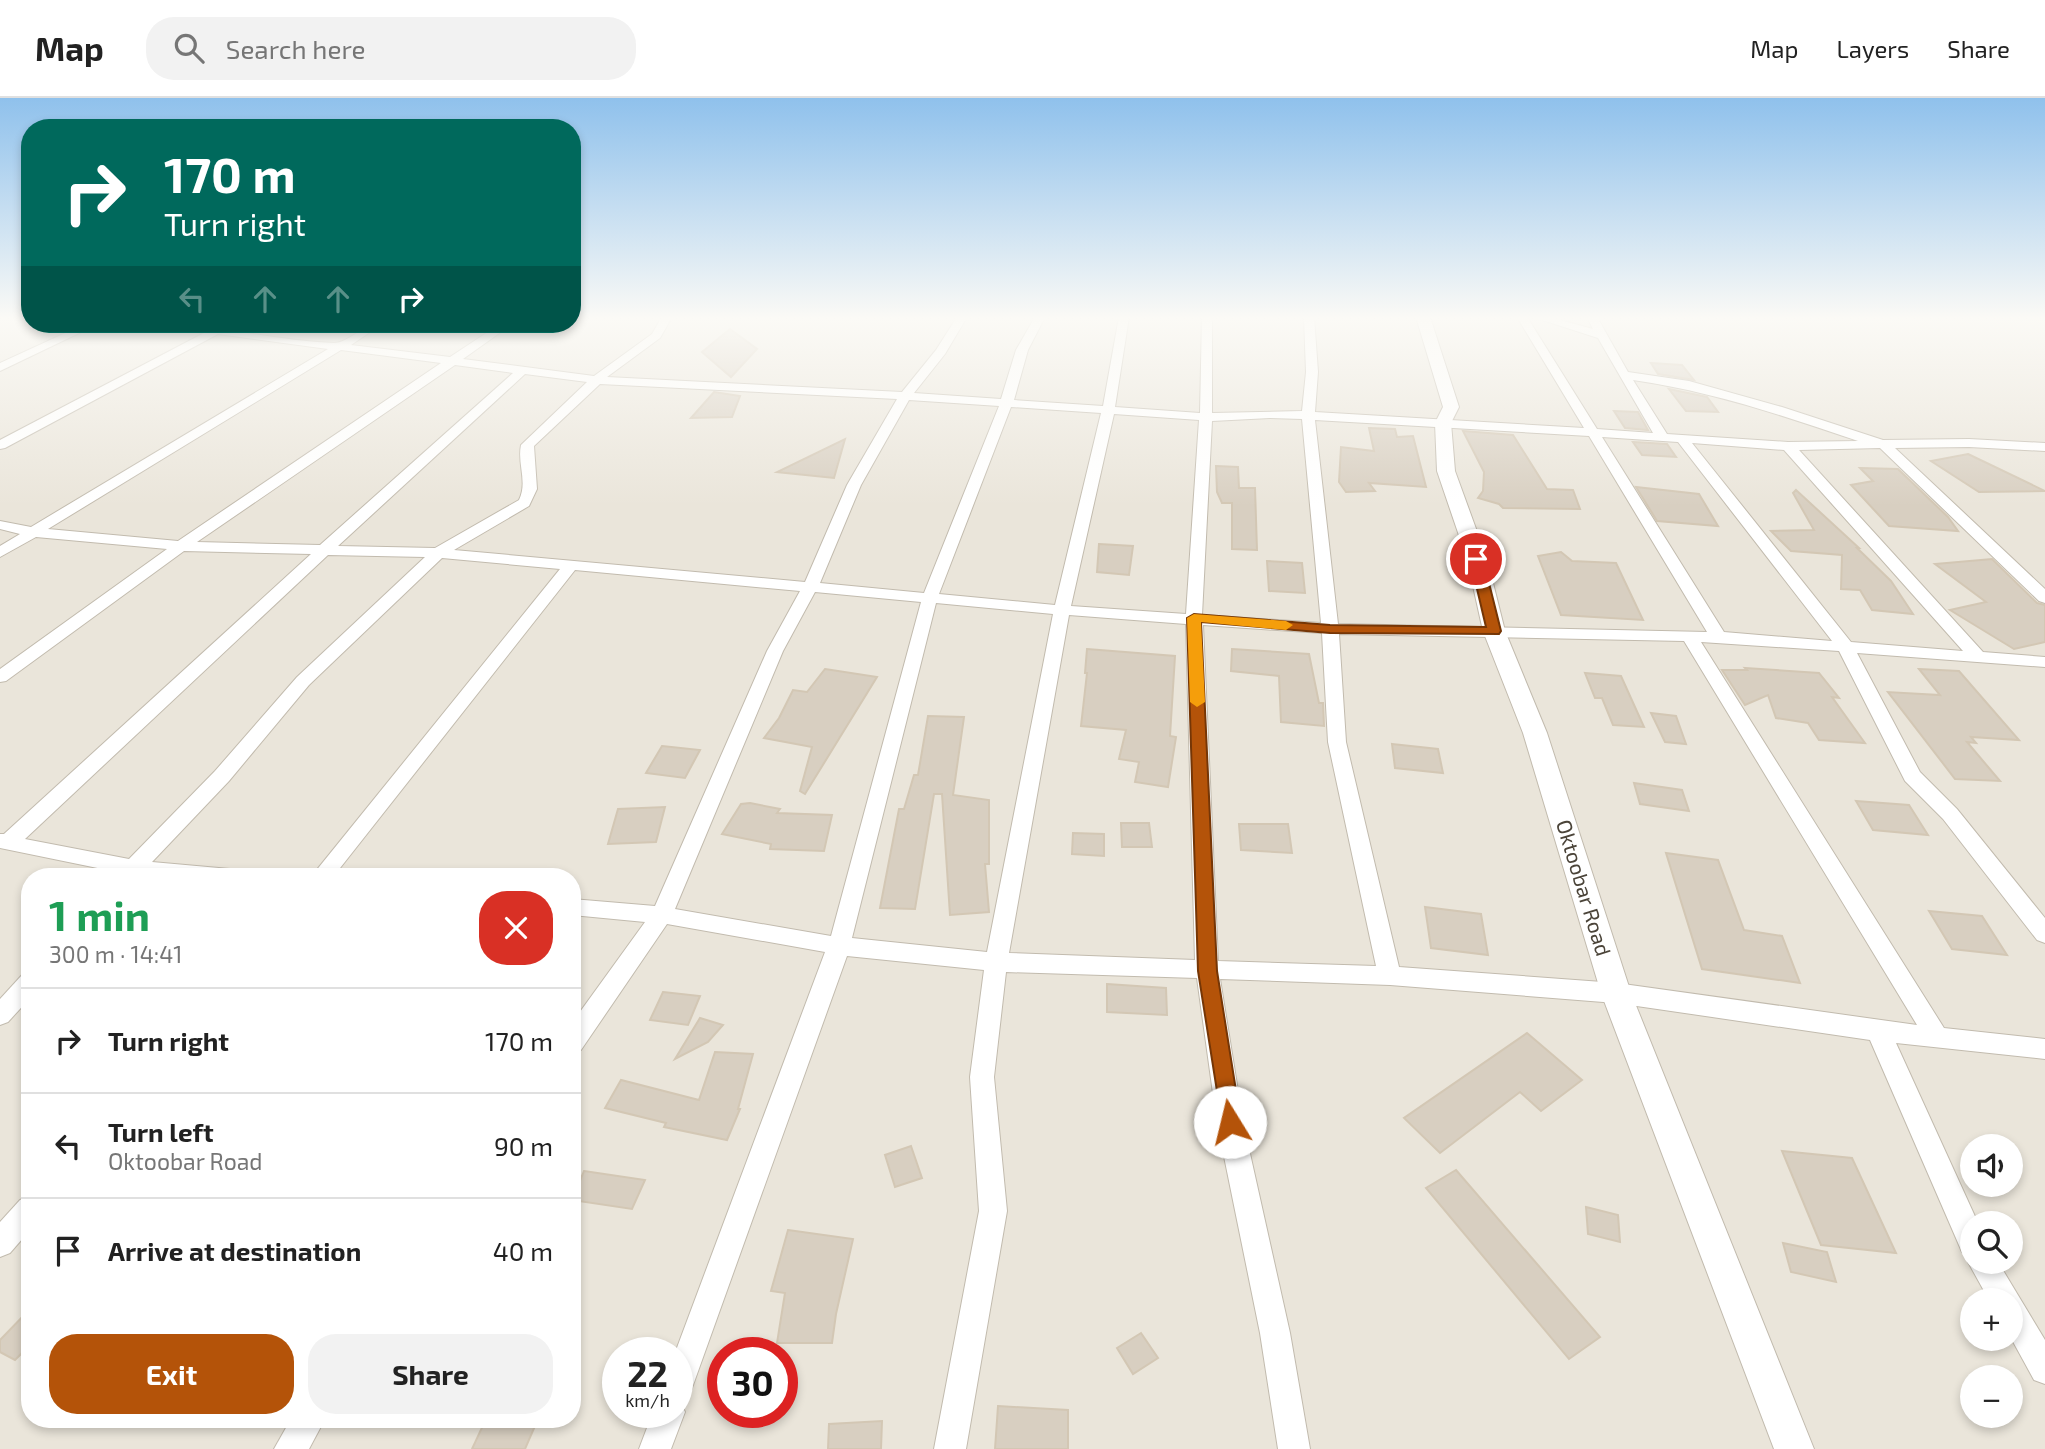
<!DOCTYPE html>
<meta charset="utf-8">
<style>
:root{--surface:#fff;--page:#f2f2f2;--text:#222;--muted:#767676;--line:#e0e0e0;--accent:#b45309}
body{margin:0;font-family:"Exo 2",sans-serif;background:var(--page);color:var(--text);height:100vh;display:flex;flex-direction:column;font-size:26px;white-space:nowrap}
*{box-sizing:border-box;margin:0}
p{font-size:23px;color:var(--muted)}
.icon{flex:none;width:38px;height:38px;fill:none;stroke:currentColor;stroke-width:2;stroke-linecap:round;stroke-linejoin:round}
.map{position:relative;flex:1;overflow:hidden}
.drawer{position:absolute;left:21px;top:770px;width:560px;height:560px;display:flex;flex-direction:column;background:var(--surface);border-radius:28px;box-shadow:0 4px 10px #0003}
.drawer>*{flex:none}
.hud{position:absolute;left:21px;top:21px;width:560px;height:214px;border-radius:28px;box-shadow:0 4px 10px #0003;background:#00695c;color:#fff;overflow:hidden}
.buttons{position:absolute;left:1960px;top:1036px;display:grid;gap:14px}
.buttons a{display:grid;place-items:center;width:63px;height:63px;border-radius:50%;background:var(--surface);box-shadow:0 4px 10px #0003;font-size:35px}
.speed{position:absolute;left:602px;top:1239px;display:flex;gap:14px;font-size:35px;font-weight:700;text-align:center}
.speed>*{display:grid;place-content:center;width:91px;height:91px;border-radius:50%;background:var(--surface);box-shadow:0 4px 10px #0003;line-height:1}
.speed small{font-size:18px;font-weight:400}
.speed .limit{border:10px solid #d22;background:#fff;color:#111}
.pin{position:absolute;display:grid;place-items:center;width:60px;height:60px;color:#fff;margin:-30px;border:4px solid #fff;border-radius:50%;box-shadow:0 2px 7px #0007}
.me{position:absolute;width:77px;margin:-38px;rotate:351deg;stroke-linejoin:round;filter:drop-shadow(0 0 5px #0008)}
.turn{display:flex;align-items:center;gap:24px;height:147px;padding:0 28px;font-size:32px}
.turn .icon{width:91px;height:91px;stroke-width:2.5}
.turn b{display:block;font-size:49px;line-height:60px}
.lanes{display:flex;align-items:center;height:66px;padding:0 28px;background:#0003;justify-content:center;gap:35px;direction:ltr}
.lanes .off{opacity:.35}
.round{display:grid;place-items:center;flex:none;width:74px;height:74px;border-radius:28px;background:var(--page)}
.overview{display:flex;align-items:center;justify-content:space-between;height:119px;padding:0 28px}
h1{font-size:42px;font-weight:700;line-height:52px;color:#1e9e55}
.action{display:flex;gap:14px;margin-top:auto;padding:14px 28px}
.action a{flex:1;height:80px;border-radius:28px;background:var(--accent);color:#fff;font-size:28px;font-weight:700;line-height:80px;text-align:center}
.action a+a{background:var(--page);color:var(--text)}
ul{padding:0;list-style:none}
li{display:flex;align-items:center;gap:21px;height:105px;padding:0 28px;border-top:2px solid var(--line)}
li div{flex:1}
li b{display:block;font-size:26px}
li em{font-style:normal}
header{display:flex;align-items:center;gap:42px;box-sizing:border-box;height:98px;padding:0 35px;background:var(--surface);border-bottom:2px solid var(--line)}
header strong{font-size:33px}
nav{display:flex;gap:38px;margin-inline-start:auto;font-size:24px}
.search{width:490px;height:63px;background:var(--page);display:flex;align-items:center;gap:18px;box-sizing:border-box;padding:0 24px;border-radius:28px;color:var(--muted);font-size:26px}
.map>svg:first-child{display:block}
.residential{fill:#eae5da;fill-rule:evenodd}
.building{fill:#d8cfc1;stroke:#d3c7b4;stroke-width:2}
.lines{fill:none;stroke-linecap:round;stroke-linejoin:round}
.minor-casing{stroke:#c2bbae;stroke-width:2}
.tertiary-casing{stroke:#c2bbae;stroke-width:2}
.minor{fill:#fff;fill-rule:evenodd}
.tertiary{fill:#fff;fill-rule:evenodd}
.route{fill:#b45309;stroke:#753606;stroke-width:2}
.slow{fill:#f59e0b}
.labels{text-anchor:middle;stroke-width:7;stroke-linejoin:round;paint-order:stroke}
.street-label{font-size:21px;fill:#4b4439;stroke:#fff}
</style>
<header>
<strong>Map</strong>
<div class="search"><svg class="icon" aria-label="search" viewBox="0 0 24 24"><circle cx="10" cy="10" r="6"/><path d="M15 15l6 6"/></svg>Search here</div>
<nav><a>Map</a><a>Layers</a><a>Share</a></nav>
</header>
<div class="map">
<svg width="2045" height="1351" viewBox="0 0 2045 1351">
<rect width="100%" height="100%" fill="#f6f3ec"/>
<!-- residential -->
<path class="residential" d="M 0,219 L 30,219 L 30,226 L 572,226 L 572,219 L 2045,219 L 2045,1351 L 0,1351 ZM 30,779 L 572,779 L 572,1321 L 30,1321 ZM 1972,1048 L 2011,1048 L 2011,1087 L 1972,1087 ZM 1972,1125 L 2011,1125 L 2011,1164 L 1972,1164 ZM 1972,1202 L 2011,1202 L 2011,1241 L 1972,1241 ZM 618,1255 L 677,1255 L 677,1314 L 618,1314 ZM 723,1255 L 782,1255 L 782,1314 L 723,1314 ZM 1972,1279 L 2011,1279 L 2011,1318 L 1972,1318 Z"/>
<!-- building -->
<g class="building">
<polygon points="730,231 757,251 731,279 702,254"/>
<polygon points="1651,265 1682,267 1694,282 1658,276"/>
<polygon points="1669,291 1707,299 1718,314 1686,313"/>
<polygon points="714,294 740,298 732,319 691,320"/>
<polygon points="1614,313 1638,314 1648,332 1625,330"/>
<polygon points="1369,330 1395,331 1397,339 1413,338 1426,389 1369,385 1375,393 1346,394 1339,384 1341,349 1374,353"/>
<polygon points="1463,333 1513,337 1547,391 1573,392 1580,411 1503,410 1499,406 1478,400 1483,393 1484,374"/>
<polygon points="845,341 834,380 777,374"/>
<polygon points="1633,344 1667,346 1676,359 1642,357"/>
<polygon points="1968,356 2045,393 1979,394 1931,363"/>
<polygon points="1216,368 1238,369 1239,390 1255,390 1257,452 1232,451 1232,405 1222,405 1217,394"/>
<polygon points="1860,370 1898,371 1948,419 1958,433 1889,428 1851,387 1873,383"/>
<polygon points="1636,389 1699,396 1718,428 1657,423"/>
<polygon points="1796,392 1859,450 1857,450 1891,483 1913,516 1872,512 1860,492 1841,491 1842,457 1791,453 1771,433 1814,432 1793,395"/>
<polygon points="1099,446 1133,448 1129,477 1097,474"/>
<polygon points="1561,454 1572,463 1616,465 1643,522 1561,517 1538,458"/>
<polygon points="1992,461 2037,505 2045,507 2045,544 2014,551 1950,512 1986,504 1935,466"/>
<polygon points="1267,463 1302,465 1305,495 1269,493"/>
<polygon points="1087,551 1175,558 1170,638 1176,639 1168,689 1135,684 1139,664 1119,661 1126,632 1081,628 1087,575 1085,575"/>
<polygon points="1232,551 1309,556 1319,605 1323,605 1324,628 1281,624 1279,578 1231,573"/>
<polygon points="1745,570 1819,575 1839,600 1832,599 1865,645 1819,642 1808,625 1776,620 1768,597 1745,607 1722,572 1747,572"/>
<polygon points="825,571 877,579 805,696 800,693 812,649 764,640 779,620 793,592 807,594"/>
<polygon points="1919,571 1959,573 2019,642 1971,639 1976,645 1967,644 2000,683 1955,681 1888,594 1940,597"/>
<polygon points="1585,575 1621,578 1644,629 1613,627 1602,600 1595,600"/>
<polygon points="1651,615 1676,618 1686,646 1665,644"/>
<polygon points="928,618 964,619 953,697 989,702 989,766 985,766 989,814 950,817 942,696 934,696 915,811 880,810 899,711 904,711 914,677 918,677"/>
<polygon points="1392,646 1438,651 1443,675 1395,670"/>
<polygon points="662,648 700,652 685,680 646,675"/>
<polygon points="1634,685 1682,692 1689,713 1640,706"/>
<polygon points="1856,703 1909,707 1928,737 1873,732"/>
<polygon points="750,705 780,711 777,715 832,717 824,753 770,751 771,746 722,736 741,706"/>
<polygon points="665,709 656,744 608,746 618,711"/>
<polygon points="1121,725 1149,725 1152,749 1122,749"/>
<polygon points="1239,726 1288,726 1292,755 1241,752"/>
<polygon points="1073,735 1104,736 1104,758 1072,756"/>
<polygon points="1666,755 1718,762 1744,832 1782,838 1800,885 1702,871"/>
<polygon points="1425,809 1481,816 1488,857 1431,850"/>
<polygon points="1929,813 1982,818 2007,857 1952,851"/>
<polygon points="1107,886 1166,890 1167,917 1107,914"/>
<polygon points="663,894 700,898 688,927 650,922"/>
<polygon points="700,920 723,927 708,944 675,961"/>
<polygon points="1527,935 1582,982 1541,1013 1520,994 1440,1055 1404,1020"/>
<polygon points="715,954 753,956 738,1011 740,1011 727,1042 664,1029 666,1025 605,1010 621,982 699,1002"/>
<polygon points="911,1048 922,1080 895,1089 885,1057"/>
<polygon points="1782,1053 1852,1060 1896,1155 1821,1147"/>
<polygon points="1456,1072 1600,1239 1569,1261 1426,1090"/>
<polygon points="584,1073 645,1082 632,1111 572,1102"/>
<polygon points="1586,1109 1618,1117 1620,1144 1588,1136"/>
<polygon points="788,1132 853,1141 836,1216 832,1245 777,1245 785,1195 771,1193"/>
<polygon points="1783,1145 1827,1154 1836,1184 1791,1174"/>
<polygon points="30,1211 30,1247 15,1262 0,1254 0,1242"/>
<polygon points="1141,1235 1158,1260 1133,1276 1117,1250"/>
<polygon points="998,1308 1068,1312 1068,1351 995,1351"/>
<polygon points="486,1321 538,1321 525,1351 472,1351"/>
<polygon points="882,1323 881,1351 828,1351 829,1326"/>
</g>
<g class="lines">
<!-- minor casing -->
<g class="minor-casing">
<g id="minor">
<path d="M 662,219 L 672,219 L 660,240 L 607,279 L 902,294 L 936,252 L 957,219 L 967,219 L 945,256 L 914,295 L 1001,301 L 1016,252 L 1035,219 L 1045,219 L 1028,252 L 1014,302 L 1103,308 L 1119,219 L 1129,219 L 1115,309 L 1200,315 L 1202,219 L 1212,219 L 1212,315 L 1302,313 L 1306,274 L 1304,219 L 1314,219 L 1318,274 L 1315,314 L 1584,330 L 1517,219 L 1527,219 L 1597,331 L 1653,335 L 1598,240 L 1533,219 L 1549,219 L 1593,231 L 1587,219 L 1597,219 L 1628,274 L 1689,283 L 1782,309 L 1883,342 L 1969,341 L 2045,345 L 2045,353 L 1969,349 L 1895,350 L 2045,491 L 2045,505 L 2039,503 L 1880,350 L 1799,352 L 1983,554 L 2045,559 L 2045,569 L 1857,555 L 1920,674 L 1957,711 L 2045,820 L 2045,845 L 2037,842 L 1943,721 L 1905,683 L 1839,553 L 1701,544 L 1944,930 L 2045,941 L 2045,961 L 1896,945 L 1978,1125 L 1972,1125 L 1972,1164 L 1998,1164 L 2045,1242 L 2045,1286 L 2034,1282 L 2011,1240 L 2011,1202 L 1989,1202 L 1968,1164 L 1971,1157 L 1962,1154 L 1870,942 L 1616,905 L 1390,887 L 1220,881 L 1243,1024 L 1290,1235 L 1310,1351 L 1278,1351 L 1260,1235 L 1217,1024 L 1197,880 L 1006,874 L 994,979 L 1007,1113 L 966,1351 L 934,1351 L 979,1113 L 970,979 L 984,872 L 847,858 L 692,1290 L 688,1301 L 680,1304 L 685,1314 L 671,1351 L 639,1351 L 653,1314 L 677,1314 L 677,1255 L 675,1255 L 825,854 L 667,826 L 581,952 L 572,955 L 572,925 L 645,824 L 572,817 L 572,801 L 655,808 L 767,553 L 800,493 L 575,472 L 333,779 L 311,779 L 560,471 L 442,460 L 309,587 L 229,683 L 152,764 L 230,771 L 237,773 L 240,779 L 115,779 L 117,774 L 0,750 L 0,736 L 4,736 L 311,456 L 184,453 L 6,583 L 0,584 L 0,571 L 167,451 L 36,439 L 0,459 L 0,448 L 20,436 L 0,431 L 0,423 L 31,429 L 328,251 L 218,236 L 5,350 L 0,351 L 0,342 L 204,235 L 162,229 L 157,226 C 216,226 274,243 334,245 C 349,245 362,226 382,226 L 351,247 L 450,259 L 500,226 L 512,226 L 463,261 L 594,278 L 652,236 ZM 341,252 L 441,265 L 178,443 L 48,431 ZM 455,267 L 513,275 L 320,447 L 197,444 ZM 525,276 L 587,284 L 521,347 C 517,366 528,384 519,402 L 435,450 L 338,448 ZM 1633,282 C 1711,293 1784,318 1858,343 L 1788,344 L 1667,336 ZM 600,286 L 897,301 L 847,387 L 805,484 L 454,452 L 529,408 L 537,391 L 534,348 ZM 909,302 L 999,308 L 924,495 L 820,485 L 861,387 ZM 1011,309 L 1101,315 L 1055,507 L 939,496 ZM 1114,316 L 1199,322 L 1186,516 L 1071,508 ZM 1270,320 L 1302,321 L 1321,525 L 1202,517 L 1212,323 ZM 1315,322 L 1589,338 L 1707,534 L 1338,526 ZM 1602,339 L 1678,344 L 1832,543 L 1724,534 ZM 1692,345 L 1784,352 L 1963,553 L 1851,544 ZM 328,457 L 425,459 L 297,579 L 215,673 L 129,761 L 25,741 ZM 815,494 L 921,504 L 831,838 L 675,811 L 783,553 ZM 936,505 L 1053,516 L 987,854 L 852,840 ZM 1069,517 L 1186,526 L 1195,862 L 1009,855 ZM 1203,527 L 1322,535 L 1328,644 L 1376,868 L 1218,863 ZM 1339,536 L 1684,543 L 1917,927 L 1616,885 L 1399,869 L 1346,644 Z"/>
<polygon points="85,226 98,226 0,273 0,265"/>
<polygon points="30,875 30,900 8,924 0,927 0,901 22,877"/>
<polygon points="30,1098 30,1132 10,1155 0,1159 0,1124 20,1102"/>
<polygon points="291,1321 325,1321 309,1351 274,1351"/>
</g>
</g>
<!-- tertiary casing -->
<g class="tertiary-casing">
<polygon id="tertiary" points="1416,219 1430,219 1459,309 1451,325 1455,373 1487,461 1505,533 1547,635 1631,895 1814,1351 1774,1351 1601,895 1523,635 1483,533 1467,461 1437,373 1435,325 1443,309"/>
</g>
<!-- minor -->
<use href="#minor" class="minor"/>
<!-- tertiary -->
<use href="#tertiary" class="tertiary"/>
</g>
<!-- sky -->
<linearGradient id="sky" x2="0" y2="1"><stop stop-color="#8fc1ec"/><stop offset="0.54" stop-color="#fbfaf6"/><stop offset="1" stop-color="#fbfaf6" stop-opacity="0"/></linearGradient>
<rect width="2045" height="408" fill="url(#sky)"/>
<!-- route -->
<polygon class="route" points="1476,458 1483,461 1501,533 1499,536 1330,535 1201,524 1217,873 1241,1024 1238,1031 1230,1034 1223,1031 1198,873 1187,520 1194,516 1330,527 1486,529 1470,461"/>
<!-- slow -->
<polygon class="slow" points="1194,516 1286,523 1293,527 1286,532 1201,524 1205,604 1197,609 1190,604 1187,520"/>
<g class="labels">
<!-- street labels -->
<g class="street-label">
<text transform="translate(1583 790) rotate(73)" y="7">Oktoobar Road</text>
</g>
</g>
</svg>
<div class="buttons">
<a><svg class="icon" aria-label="sound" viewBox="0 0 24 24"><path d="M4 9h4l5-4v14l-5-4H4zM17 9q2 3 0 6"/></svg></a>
<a><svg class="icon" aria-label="search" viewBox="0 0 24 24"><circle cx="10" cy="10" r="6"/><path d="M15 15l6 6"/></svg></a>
<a>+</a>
<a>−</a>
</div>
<div class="speed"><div>22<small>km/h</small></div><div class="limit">30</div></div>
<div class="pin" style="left:1476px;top:461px;background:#d93025"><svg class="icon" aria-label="arrive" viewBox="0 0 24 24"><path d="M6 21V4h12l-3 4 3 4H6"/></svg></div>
<svg class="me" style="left:1230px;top:1024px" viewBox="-20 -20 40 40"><circle r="19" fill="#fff"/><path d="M0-13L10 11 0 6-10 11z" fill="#b45309"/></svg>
<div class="hud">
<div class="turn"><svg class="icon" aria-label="right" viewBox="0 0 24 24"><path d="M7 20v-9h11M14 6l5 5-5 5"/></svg><div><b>170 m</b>Turn right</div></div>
<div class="lanes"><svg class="icon off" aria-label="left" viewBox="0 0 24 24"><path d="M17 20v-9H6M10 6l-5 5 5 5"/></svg><svg class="icon off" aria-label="ahead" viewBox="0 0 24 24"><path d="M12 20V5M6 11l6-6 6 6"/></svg><svg class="icon off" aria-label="ahead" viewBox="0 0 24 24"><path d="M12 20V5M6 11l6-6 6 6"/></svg><svg class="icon" aria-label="right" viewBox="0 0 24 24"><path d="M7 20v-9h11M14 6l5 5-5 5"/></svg></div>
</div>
<section class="drawer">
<div class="overview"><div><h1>1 min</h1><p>300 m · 14:41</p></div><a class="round" style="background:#d93025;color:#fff"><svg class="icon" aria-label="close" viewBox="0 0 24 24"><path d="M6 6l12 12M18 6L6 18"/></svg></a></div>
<ul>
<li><svg class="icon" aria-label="right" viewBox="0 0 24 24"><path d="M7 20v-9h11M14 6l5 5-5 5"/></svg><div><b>Turn right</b></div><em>170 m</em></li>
<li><svg class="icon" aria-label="left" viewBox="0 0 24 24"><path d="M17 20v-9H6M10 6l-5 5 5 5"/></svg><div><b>Turn left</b><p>Oktoobar Road</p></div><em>90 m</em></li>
<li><svg class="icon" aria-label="arrive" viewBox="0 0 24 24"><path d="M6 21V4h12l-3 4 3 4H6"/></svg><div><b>Arrive at destination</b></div><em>40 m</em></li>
</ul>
<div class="action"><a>Exit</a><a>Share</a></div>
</section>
</div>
